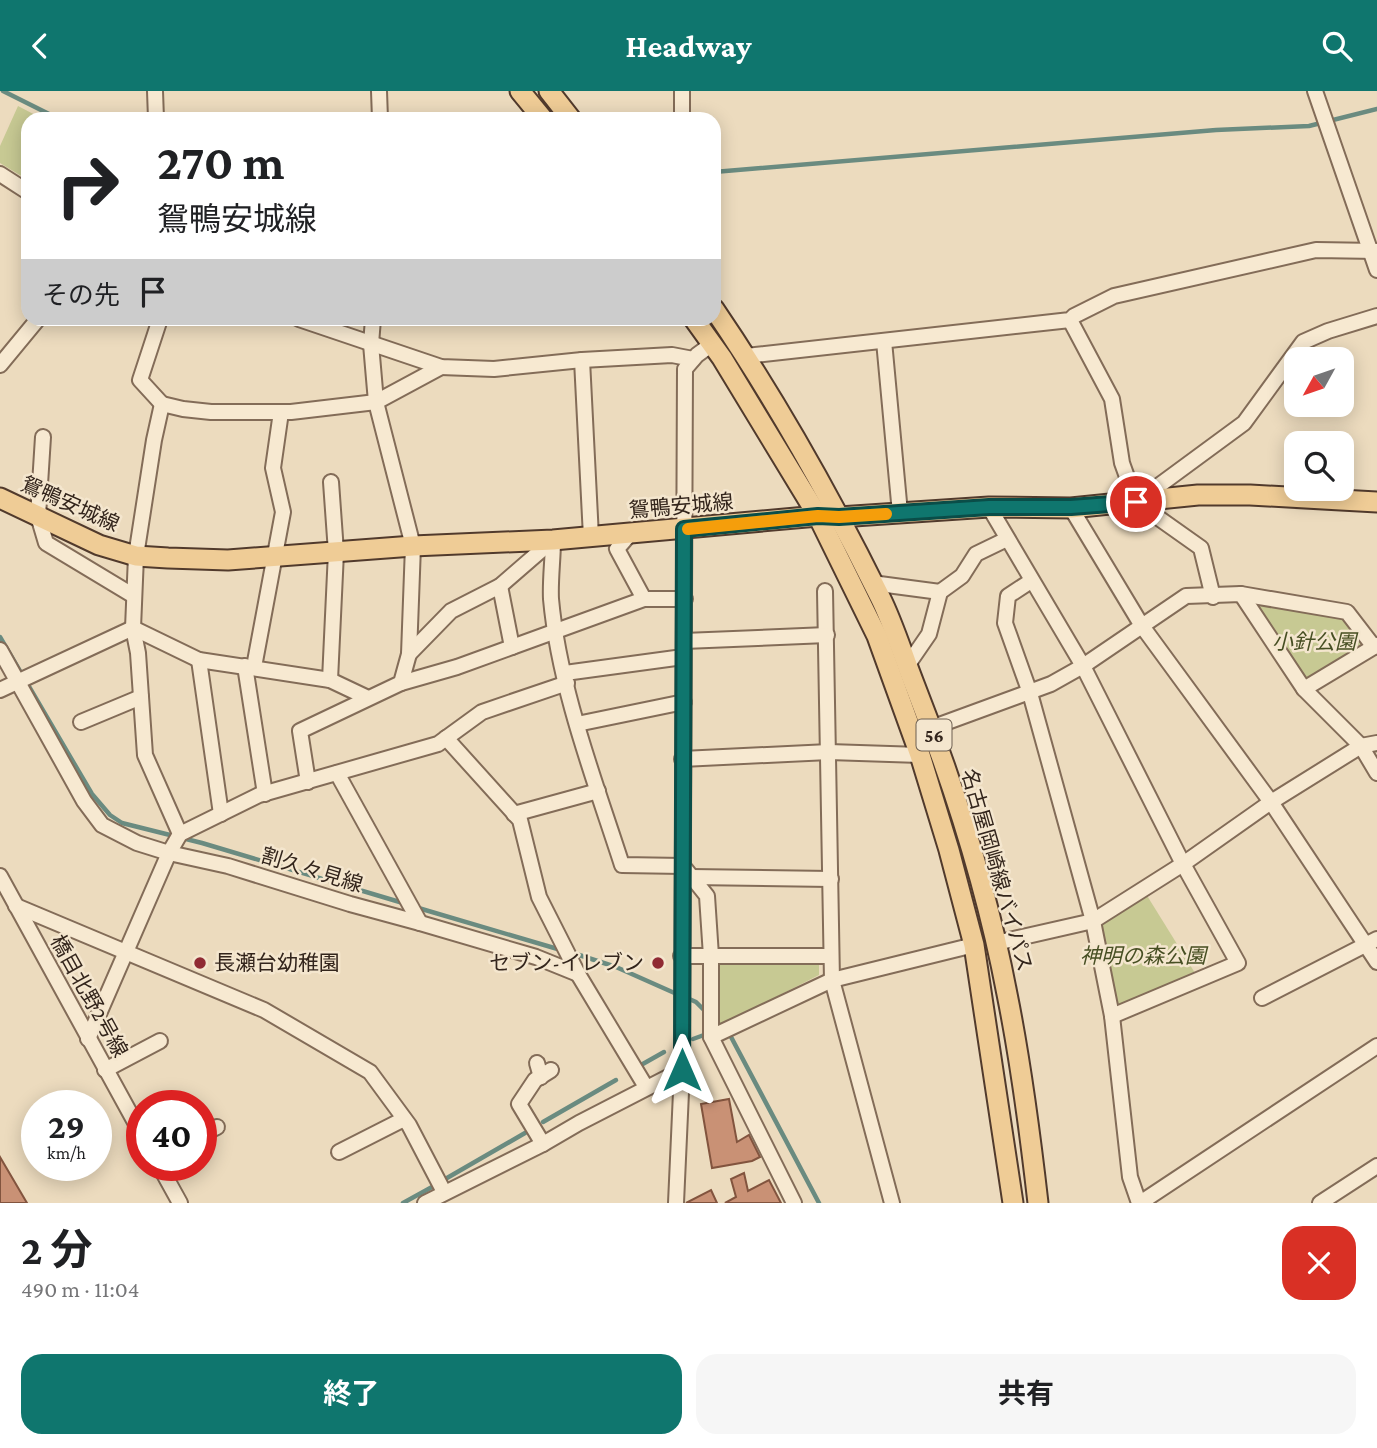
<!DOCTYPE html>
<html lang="ja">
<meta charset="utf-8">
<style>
:root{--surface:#fff;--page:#f6f6f6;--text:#202124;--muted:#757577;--accent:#0f766e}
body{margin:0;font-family:"Crimson Pro","Noto Sans JP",serif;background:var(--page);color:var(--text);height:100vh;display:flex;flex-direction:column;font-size:26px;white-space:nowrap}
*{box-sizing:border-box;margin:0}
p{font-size:23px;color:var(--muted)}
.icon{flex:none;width:38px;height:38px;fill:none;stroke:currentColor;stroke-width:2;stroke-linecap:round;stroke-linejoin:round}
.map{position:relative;height:1112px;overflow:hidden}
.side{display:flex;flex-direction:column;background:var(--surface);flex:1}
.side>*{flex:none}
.guide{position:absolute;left:21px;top:21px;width:700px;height:214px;border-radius:21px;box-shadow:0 4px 18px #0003;background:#fff;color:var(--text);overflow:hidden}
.needle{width:46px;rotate:230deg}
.buttons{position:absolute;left:1284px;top:256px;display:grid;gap:14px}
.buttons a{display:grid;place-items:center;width:70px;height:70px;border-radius:14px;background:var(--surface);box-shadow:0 4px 18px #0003;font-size:35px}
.speed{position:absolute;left:21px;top:999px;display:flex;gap:14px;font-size:35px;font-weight:700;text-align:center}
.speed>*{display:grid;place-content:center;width:91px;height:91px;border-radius:50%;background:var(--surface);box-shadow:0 4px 18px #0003;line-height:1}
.speed small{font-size:18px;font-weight:400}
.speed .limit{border:10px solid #d22;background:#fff;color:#111}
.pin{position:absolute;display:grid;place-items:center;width:60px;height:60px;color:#fff;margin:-30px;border:4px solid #fff;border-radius:50%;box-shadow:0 2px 7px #0007}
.me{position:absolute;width:77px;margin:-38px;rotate:0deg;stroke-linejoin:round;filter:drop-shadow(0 0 5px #0008)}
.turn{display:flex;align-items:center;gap:24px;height:147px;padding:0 21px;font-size:32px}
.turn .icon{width:91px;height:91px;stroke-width:2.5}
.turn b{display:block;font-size:49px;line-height:60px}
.then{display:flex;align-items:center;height:66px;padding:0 21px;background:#0003;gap:14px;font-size:26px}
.round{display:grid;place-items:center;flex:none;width:74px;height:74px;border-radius:21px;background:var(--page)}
.head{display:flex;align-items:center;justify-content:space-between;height:119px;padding:0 21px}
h1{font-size:42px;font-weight:700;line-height:52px}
.cta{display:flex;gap:14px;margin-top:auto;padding:14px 21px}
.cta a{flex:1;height:80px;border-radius:21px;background:var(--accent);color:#fff;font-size:28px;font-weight:700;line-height:80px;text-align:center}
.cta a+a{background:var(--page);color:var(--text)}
header{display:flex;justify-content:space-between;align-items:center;height:91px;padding:0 21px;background:var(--accent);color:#fff;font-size:32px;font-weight:700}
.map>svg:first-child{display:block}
.green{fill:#c7c993}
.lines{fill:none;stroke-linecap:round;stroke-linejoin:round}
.stream{stroke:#6a8b80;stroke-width:4.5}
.building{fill:#c99175;stroke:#82543e;stroke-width:2}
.minor-casing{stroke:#836c58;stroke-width:18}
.major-casing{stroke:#513a2c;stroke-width:23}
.minor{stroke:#f7e9d1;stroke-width:14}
.major{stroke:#efcc96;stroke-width:19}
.route-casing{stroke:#0a4d48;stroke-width:18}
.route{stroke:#0f766e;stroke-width:12}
.slow{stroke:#f59e0b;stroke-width:12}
.poi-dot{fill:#902a33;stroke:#f4e6ce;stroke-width:2.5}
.labels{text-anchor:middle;stroke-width:5;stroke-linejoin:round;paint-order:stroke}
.shield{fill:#f4e6ce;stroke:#6d5f51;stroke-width:2}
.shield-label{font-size:19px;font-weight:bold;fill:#33251c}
.street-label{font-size:21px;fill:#33251c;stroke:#f4e6ce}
.park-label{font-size:21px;font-style:italic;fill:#474f23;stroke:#f4e6ce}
.poi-label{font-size:21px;fill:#33251c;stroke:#f4e6ce;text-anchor:start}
</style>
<header><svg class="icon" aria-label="back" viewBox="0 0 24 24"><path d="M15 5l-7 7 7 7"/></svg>Headway<svg class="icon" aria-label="search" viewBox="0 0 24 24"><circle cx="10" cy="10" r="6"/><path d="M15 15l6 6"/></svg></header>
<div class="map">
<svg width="1377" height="1112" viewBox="0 0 1377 1112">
<rect width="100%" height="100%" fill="#ecdbbe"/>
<!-- green -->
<g class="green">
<polygon points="18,15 43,28 28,28 28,89 0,72 0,55"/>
<polygon points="1254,511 1343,525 1365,556 1304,593"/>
<polygon points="1146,803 1195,882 1117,915 1100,832"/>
<polygon points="716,872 819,873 819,884 716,937"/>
</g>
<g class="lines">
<!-- stream -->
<g class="stream">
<polyline points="3,0 59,28"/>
<polyline points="714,81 1216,39 1309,35 1377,18"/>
<polyline points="0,546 92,703 110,724 122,732 202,752 403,812"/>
<polyline points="415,816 561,859"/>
<polyline points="573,862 616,876 679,904"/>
<polyline points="687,907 696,911 708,923"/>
<polyline points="714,929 730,944 819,1112"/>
<polyline points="693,948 704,944"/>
<polyline points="641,974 664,961"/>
<polyline points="543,1031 616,989"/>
<polyline points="447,1087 525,1042"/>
<polyline points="403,1112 432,1096"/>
</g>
</g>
<!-- building -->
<g class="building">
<polygon points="729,1008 737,1051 749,1044 760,1066 752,1070 712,1077 701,1013"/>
<polygon points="0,1066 27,1112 0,1112"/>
<polygon points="744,1082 748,1100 769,1089 781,1112 725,1112 736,1106 731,1088"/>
<polygon points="711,1099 717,1112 686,1112"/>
</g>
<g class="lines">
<!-- minor casing -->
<g class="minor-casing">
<g id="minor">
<polyline points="155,0 156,28"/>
<polyline points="379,0 380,28"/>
<polyline points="1315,0 1377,179"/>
<polyline points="682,28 682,0"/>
<polyline points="0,83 28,101"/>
<polyline points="160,228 140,289 162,313"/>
<polyline points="299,228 441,276 494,278 582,269 672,264 693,268"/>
<polyline points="1070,229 1112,308 1122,372 1136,411 1201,457 1213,506"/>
<polyline points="884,250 900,422"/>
<polyline points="746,265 1070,229 1074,225 1114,205 1316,159 1377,160"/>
<polyline points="582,269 591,446"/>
<polyline points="0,274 38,228"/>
<polyline points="43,346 38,425 46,452 134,505"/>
<polyline points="1138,410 1244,332 1303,251 1328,240 1377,225"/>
<polyline points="989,416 1083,575 1183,773 1238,872 1112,925"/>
<polyline points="1071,417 1142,535 1271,711 1377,871"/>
<polyline points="630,443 617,458 644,508"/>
<path d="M 553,449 C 553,468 550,489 551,508 C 559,597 595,690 622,774 L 683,775 L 707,805 L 711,865 L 711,946 L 794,1112"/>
<polyline points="1031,490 1008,505 1005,532 1030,602 1093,830 1112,925 1130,1086 1139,1112"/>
<polyline points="872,492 940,501"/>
<polyline points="825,500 832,889 892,1112"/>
<polyline points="1241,503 1304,598 1361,655 1377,682"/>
<polyline points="133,537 199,569 330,589 368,607"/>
<polyline points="684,550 827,544"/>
<polyline points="512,556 644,508 685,508"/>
<polyline points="0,559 84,710 102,734 137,752 169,762 228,775 350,813 420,832 536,866 578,883"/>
<polyline points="409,563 451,520 500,495 553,449"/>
<polyline points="199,569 221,723"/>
<polyline points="245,575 265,703"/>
<polyline points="907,575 929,543 940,501 962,485 976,463 1007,448"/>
<polyline points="254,576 283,421 273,377 281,321"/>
<polyline points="565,582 683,566"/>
<polyline points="330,589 336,461 331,391"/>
<polyline points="401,592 457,576 512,556 500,495"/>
<polyline points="1304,598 1377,554"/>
<polyline points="0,599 133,537"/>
<polyline points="81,631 141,606"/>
<polyline points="577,633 684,611"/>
<polyline points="931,637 1051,593 1083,575 1186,505 1241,503 1347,521 1374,556"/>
<polyline points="446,647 520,729 539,806 578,883 646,996"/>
<polyline points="682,668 829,661 920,664"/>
<polyline points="337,682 420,832"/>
<polyline points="308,691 300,640 401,592 409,563 413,455 376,311 371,253 373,228"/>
<polyline points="514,723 598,700"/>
<polyline points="180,743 145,664 138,562 133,537 136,465 154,349 162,313 183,318 211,321 291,321 376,311 441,276"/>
<polyline points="0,785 142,1044"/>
<polyline points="691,786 831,788"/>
<polyline points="16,815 264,919 370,981 409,1034 444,1101"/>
<polyline points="996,852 1093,830 1183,773 1271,711 1361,655 1377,652"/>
<polyline points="681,865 831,865"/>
<polyline points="1262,907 1377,848"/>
<polyline points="711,946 832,889 974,854"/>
<polyline points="88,948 169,762 180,743 259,704 438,653 482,621 567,592"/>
<polyline points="537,972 541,986"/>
<polyline points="105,979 160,950"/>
<polyline points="201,1044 217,1036"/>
<polyline points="543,1053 519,1013 535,989 551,979"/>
<polyline points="339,1061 404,1028"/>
<polyline points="159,1074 180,1112"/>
<polyline points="425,1112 543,1053 579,1032 682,979"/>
<polyline points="676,1112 682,979 685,278 697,264 712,253"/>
<polyline points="1140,1112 1377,955"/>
<polyline points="1320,1112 1377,1075"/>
</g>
</g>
<!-- major casing -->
<g class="major-casing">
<g id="major">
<polyline points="520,0 543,28"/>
<polyline points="549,0 571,28"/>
<path d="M 714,218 C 776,309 831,407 880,506 C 894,534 903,565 915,595 C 954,694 987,798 1007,903 C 1021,972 1030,1042 1038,1112"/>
<polyline points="694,228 722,267 818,425 877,545 920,664 949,759 974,854 1013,1112"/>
<polyline points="0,407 99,454 136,465 168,467 228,469 413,455 553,449 818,425 839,426 989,416 1071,417 1198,404 1250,404 1377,411"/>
</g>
</g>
<!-- minor -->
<use href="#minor" class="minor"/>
<!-- major -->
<use href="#major" class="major"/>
</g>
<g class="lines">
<!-- route casing -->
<g class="route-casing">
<polyline id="route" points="682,979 684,438 818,425 839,426 989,416 1071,416 1136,411"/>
</g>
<!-- route -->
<use href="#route" class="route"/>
<!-- slow -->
<polyline class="slow" points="688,438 818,425 839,426 886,423"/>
</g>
<!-- markers -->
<g class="poi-dot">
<circle cx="200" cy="872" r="7"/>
<circle cx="658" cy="872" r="7"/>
</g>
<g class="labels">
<!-- shield labels -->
<rect class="shield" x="916.5" y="628.5" width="35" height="31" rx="5"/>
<g class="shield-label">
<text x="934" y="651">56</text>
</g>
<!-- street labels -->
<g class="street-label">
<text transform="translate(70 413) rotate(24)" y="7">鴛鴨安城線</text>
<text transform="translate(681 415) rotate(-5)" y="7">鴛鴨安城線</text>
<text transform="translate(312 779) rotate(17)" y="7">割久々見線</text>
<text transform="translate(997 779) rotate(74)" y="7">名古屋岡崎線バイパス</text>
<text transform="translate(89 905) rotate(61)" y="7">橋目北野2号線</text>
</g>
<!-- park labels -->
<g class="park-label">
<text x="1314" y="558">小針公園</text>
<text x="1143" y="872">神明の森公園</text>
</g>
<!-- poi labels -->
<g class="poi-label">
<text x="214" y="879">長瀬台幼稚園</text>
<text x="644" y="879" text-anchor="end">セブン-イレブン</text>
</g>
</g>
</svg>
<div class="buttons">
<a><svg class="needle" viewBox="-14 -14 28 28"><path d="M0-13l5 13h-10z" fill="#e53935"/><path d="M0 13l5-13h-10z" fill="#757577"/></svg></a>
<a><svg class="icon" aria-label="search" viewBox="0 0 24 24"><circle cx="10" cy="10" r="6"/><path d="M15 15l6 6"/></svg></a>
</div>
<div class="speed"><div>29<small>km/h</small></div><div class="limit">40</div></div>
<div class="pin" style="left:1136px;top:411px;background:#d93025"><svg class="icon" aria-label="arrive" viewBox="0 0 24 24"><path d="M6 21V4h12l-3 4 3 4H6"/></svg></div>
<svg class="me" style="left:682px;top:979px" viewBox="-20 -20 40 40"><path d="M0-17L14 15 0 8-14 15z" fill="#0f766e" stroke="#fff" stroke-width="4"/></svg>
<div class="guide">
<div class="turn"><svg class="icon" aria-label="right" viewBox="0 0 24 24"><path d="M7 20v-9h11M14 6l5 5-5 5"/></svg><div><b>270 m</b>鴛鴨安城線</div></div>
<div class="then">その先<svg class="icon" aria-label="arrive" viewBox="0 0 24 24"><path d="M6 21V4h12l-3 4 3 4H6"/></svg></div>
</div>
</div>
<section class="side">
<div class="head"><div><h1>2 分</h1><p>490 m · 11:04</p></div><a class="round" style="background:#d93025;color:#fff"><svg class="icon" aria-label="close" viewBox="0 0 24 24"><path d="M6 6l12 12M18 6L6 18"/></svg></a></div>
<div class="cta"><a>終了</a><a>共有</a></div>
</section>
